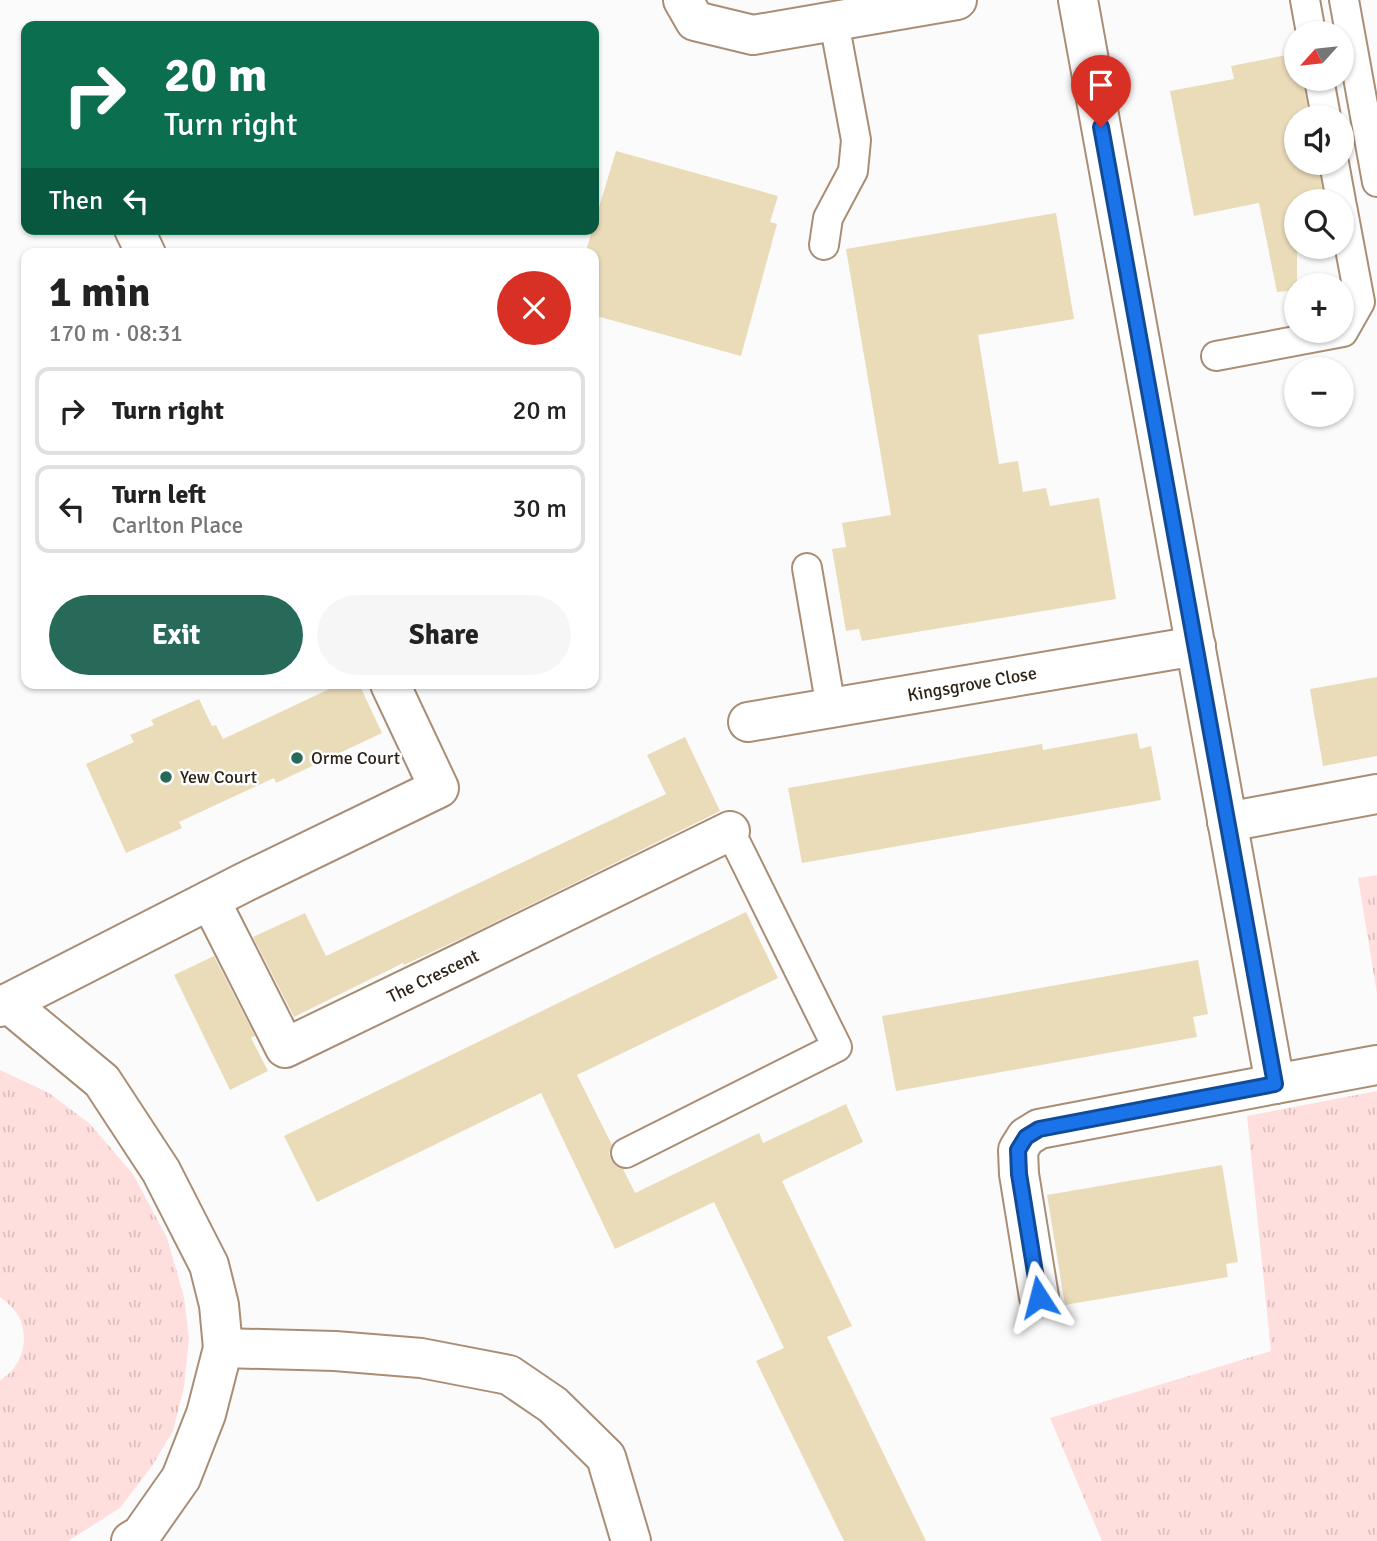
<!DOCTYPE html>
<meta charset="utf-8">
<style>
:root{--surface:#fff;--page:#f6f6f6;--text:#222;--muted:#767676;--line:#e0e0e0;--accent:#276a5a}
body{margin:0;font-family:Signika,sans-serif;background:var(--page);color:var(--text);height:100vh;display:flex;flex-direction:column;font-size:26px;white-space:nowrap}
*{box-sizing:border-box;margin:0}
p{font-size:23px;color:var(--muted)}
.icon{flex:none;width:38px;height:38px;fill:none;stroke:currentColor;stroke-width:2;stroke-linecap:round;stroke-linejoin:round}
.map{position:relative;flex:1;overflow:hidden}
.drawer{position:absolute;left:21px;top:248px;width:578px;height:441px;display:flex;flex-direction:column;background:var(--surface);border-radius:14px;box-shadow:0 2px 5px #0004}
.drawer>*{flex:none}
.hud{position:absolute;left:21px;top:21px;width:578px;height:214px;border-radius:14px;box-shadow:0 2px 5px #0004;background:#0b6e4f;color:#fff;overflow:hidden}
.needle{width:46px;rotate:243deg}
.controls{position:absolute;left:1284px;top:21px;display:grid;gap:14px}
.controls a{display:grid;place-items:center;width:70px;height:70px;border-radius:50%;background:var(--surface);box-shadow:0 2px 5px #0004;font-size:35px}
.pin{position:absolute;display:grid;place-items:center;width:60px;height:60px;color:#fff;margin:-72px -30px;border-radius:50% 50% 50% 0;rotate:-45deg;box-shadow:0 0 7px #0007}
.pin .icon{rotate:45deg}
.me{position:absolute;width:77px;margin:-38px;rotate:351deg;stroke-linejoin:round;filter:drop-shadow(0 0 5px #0008)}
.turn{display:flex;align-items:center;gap:24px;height:147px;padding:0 28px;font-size:32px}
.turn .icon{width:91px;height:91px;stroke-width:2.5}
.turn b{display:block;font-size:49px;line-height:60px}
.then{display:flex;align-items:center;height:66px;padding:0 28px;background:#0003;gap:14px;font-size:26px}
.round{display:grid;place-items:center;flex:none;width:74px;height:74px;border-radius:37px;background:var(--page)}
.overview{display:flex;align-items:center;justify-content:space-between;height:119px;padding:0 28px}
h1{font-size:42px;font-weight:700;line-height:52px}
.button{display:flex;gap:14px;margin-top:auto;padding:14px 28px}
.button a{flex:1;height:80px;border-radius:42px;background:var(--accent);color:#fff;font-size:28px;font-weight:700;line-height:80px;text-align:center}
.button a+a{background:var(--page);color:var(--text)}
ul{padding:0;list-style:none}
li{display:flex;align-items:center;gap:21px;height:88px;margin:0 14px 10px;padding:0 14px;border:4px solid var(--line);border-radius:14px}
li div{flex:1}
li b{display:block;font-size:26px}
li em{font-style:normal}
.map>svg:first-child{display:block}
.grass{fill:url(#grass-tufts)}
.building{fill:#ebdcb9}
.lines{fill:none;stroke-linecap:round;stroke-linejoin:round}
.service-casing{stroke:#a98e75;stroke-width:32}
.minor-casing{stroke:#a98e75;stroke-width:42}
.service{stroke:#fff;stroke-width:28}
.minor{stroke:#fff;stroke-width:38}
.route-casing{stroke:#114b97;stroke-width:18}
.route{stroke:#1a73e8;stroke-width:12}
.poi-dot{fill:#276a5a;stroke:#fff;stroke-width:2.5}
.labels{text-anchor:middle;stroke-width:5;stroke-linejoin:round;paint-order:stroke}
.street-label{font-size:18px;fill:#2e2419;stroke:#fff}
.poi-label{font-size:18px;fill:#2e2419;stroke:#fff;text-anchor:start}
</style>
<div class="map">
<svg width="1377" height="1541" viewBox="0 0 1377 1541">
<defs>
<pattern id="grass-tufts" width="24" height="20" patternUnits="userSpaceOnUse" patternTransform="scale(1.75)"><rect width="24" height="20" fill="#ffdfdd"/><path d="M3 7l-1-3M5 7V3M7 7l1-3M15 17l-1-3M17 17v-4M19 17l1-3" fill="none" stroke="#dbbfbd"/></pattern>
</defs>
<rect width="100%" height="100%" fill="#fbfbfb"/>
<!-- grass -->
<g class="grass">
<polygon points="1377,875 1377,994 1358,878"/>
<path d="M 0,1070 L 49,1093 L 90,1124 L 133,1174 L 167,1238 L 184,1297 L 189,1338 L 184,1387 L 173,1431 L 152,1466 L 120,1508 L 68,1541 L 0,1541 L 0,1380 C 22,1368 30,1339 19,1317 C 14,1308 8,1303 0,1297 Z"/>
<polygon points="1377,1091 1377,1541 1102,1541 1050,1418 1271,1351 1247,1116"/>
</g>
<!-- building -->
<g class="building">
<polygon points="1297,53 1297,79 1303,79 1309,117 1297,117 1297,163 1318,163 1324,201 1297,201 1297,290 1277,292 1259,203 1194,216 1170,91 1234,79 1231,66"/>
<polygon points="616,151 778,196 770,222 777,224 741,356 593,315 593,254 585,254"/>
<polygon points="1056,213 1074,319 978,335 999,464 1018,461 1023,492 1046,488 1050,506 1099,498 1116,599 862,641 859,629 846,631 832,549 846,547 842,523 891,515 846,249"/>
<polygon points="1377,677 1377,756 1323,766 1310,689"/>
<polygon points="340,684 359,684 382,733 276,783 274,778 179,822 182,828 126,853 86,764 134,742 130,735 154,725 151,720 199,699 212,726 216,725 223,739"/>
<polygon points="1137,733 1140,749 1151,746 1161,800 802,863 788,788 1042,744 1043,750"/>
<polygon points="685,737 720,811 471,934 404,965 403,963 294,1017 253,937 305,913 326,956 666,794 647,755"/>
<polygon points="746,912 778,978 577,1075 612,1145 609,1153 611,1160 616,1166 623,1169 635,1193 759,1133 763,1143 846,1104 863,1142 782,1181 852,1326 827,1337 926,1541 844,1541 756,1361 784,1348 714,1202 615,1249 541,1093 317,1202 284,1136"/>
<polygon points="214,956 255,1036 251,1038 268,1071 230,1090 174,975"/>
<polygon points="1198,960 1208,1014 1193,1017 1197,1037 896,1091 882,1016"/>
<polygon points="1222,1165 1238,1262 1226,1264 1228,1277 1065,1305 1047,1195"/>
</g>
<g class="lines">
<!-- service casing -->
<g class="service-casing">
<g id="service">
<polyline points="1305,0 1311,33"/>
<polyline points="1344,0 1377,182"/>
<polyline points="1319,79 1326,117"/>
<polyline points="1334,163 1341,201"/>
<polyline points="824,245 828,218 853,171 856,140 834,22"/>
<polyline points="1216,356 1343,332 1360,302 1342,206"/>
<polyline points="807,568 831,708"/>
<polyline points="626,1153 837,1047 730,831"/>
</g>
</g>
<!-- minor casing -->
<g class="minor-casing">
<g id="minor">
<polyline points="683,0 695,21 753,35 957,0"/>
<polyline points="1078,0 1275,1084 1377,1065"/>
<polyline points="134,229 146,254"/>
<polyline points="748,722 1196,646"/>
<polyline points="1227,822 1377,794"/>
<polyline points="210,900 285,1048 465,961 730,831"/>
<polyline points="8,1003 245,882 439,788 390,684"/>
<polyline points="0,1007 8,1003 102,1081 161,1171 209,1265 219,1305 223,1348 206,1414 181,1478 141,1535 131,1541"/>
<polyline points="1039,1297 1019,1174 1018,1150 1026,1137 1039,1129 1275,1084"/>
<polyline points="223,1348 335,1351 421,1358 509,1375 553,1405 606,1457 631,1541"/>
</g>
</g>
<!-- service -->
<use href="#service" class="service"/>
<!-- minor -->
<use href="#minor" class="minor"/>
</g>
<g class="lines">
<!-- route casing -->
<g class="route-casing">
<polyline id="route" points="1039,1297 1019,1174 1018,1150 1026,1137 1039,1129 1275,1084 1101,127"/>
</g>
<!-- route -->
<use href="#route" class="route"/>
</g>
<!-- markers -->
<g class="poi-dot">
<circle cx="297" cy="758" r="7"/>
<circle cx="166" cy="777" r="7"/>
</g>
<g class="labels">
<!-- street labels -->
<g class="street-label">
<text transform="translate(972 684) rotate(-10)" y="6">Kingsgrove Close</text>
<text transform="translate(433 976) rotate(-26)" y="6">The Crescent</text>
</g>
<!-- poi labels -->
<g class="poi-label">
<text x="311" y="764">Orme Court</text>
<text x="180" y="783">Yew Court</text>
</g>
</g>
</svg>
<div class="controls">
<a><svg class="needle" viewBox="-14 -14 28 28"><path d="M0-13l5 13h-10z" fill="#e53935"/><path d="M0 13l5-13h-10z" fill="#767676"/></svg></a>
<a><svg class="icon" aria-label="sound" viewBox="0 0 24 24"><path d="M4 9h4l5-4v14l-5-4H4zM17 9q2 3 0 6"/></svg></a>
<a><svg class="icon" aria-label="search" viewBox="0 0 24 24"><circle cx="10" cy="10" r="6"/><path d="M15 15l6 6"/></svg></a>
<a>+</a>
<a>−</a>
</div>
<div class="pin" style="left:1101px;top:127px;background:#d93025"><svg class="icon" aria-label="arrive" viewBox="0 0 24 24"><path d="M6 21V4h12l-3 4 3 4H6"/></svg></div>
<svg class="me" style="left:1039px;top:1297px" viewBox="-20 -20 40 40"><path d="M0-17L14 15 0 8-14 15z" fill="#1a73e8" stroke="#fff" stroke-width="4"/></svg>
<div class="hud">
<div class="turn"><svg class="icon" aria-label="right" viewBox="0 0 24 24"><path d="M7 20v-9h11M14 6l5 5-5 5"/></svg><div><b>20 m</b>Turn right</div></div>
<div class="then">Then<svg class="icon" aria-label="left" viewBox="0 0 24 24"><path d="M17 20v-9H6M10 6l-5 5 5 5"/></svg></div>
</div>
<section class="drawer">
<div class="overview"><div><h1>1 min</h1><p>170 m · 08:31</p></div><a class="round" style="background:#d93025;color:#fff"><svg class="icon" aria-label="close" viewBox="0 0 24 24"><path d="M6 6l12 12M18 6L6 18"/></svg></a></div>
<ul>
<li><svg class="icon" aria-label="right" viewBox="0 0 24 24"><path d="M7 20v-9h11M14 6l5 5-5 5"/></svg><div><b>Turn right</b></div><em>20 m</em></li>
<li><svg class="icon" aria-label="left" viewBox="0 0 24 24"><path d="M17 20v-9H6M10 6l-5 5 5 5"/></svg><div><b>Turn left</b><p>Carlton Place</p></div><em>30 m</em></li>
</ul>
<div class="button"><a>Exit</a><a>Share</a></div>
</section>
</div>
